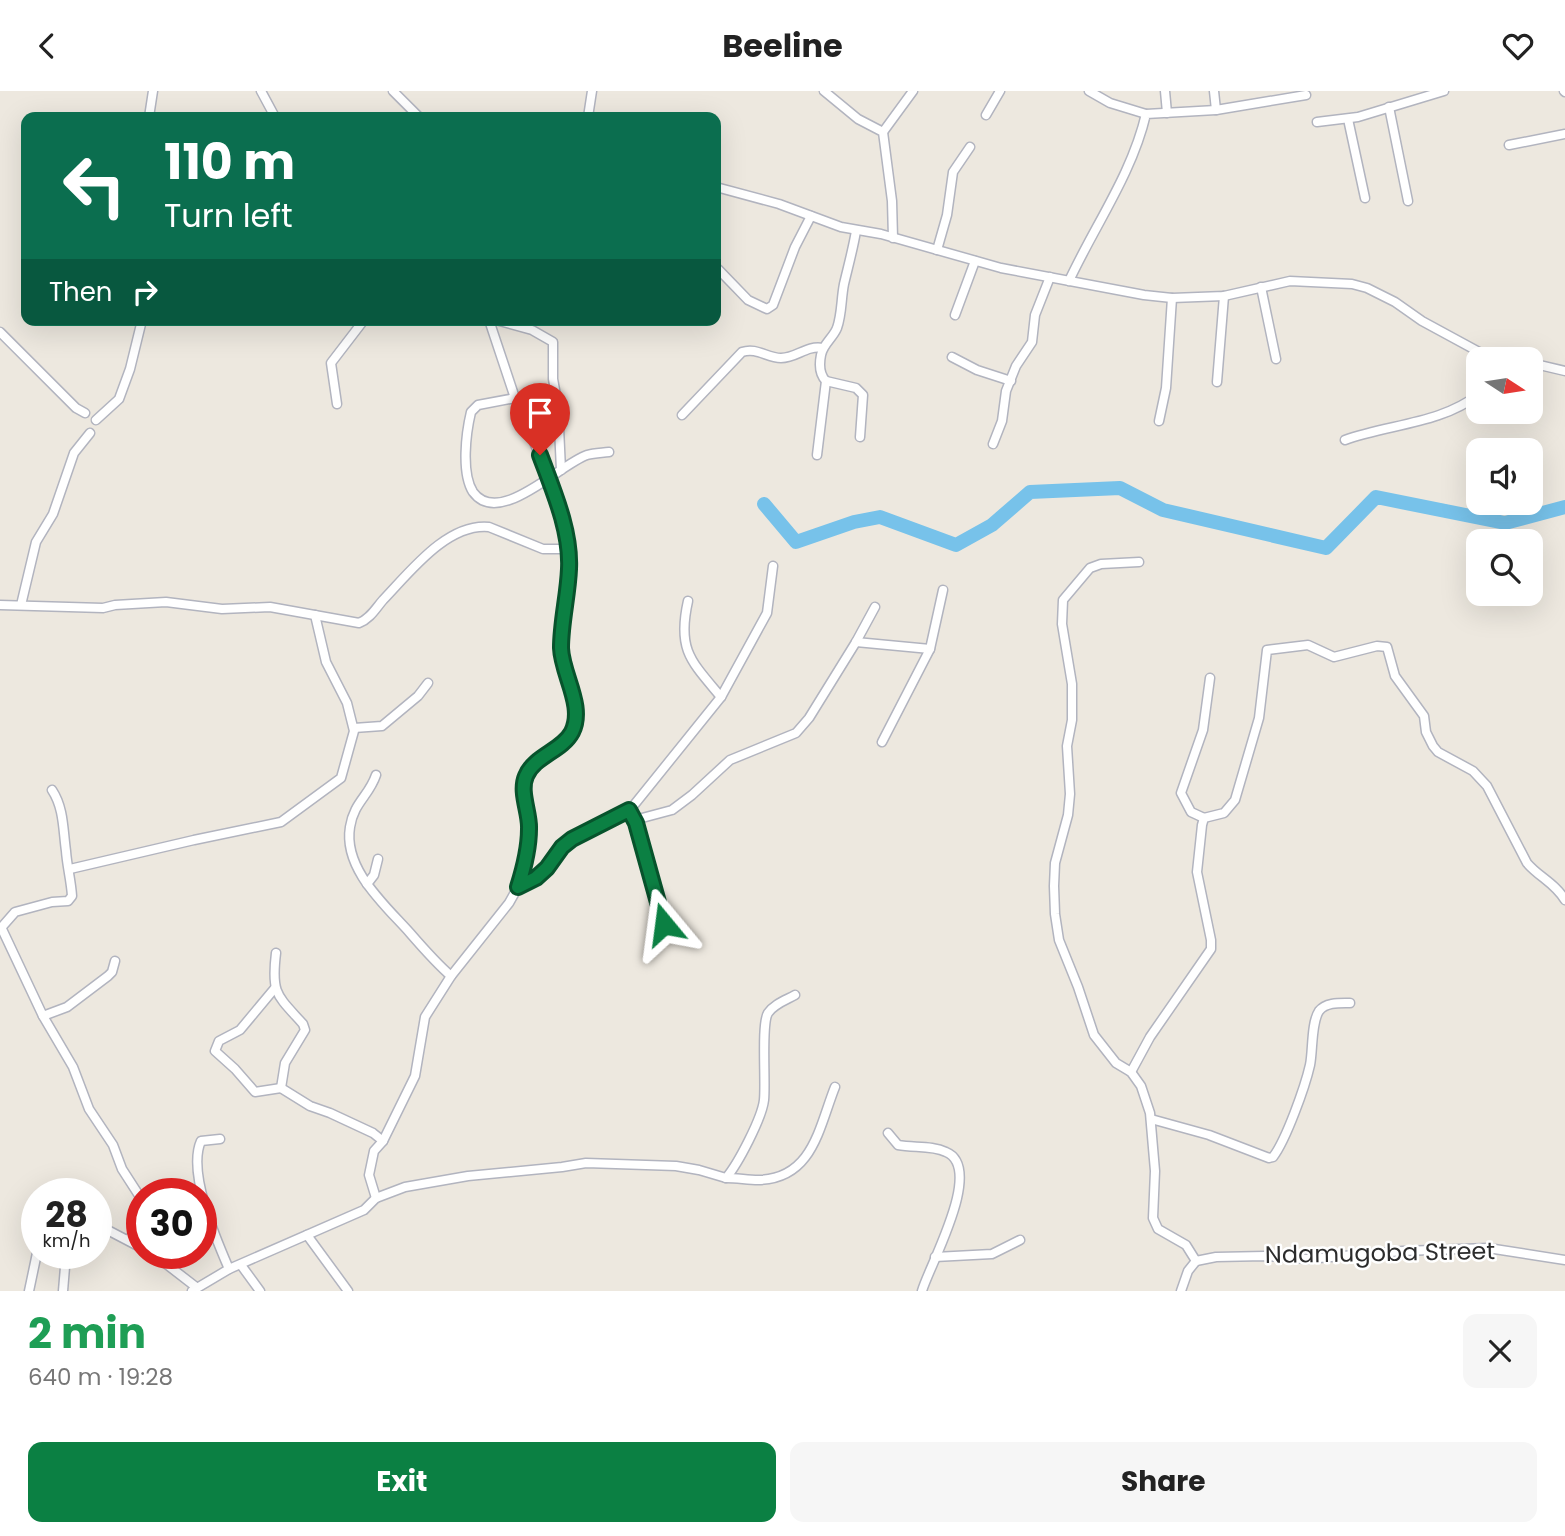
<!DOCTYPE html>
<meta charset="utf-8">
<style>
:root{--surface:#fff;--page:#f6f6f6;--text:#222;--muted:#767676;--accent:#0b8043}
body{margin:0;font-family:Poppins,sans-serif;background:var(--page);color:var(--text);height:100vh;display:flex;flex-direction:column;font-size:26px;white-space:nowrap}
*{box-sizing:border-box;margin:0}
p{font-size:23px;color:var(--muted)}
.icon{flex:none;width:38px;height:38px;fill:none;stroke:currentColor;stroke-width:2;stroke-linecap:round;stroke-linejoin:round}
.map{position:relative;height:1200px;overflow:hidden}
.side{display:flex;flex-direction:column;background:var(--surface);flex:1}
.side>*{flex:none}
.banner{position:absolute;left:21px;top:21px;width:700px;height:214px;border-radius:14px;box-shadow:0 7px 28px #0002;background:#0b6e4f;color:#fff;overflow:hidden}
.needle{width:46px;rotate:102deg}
.fabs{position:absolute;left:1466px;top:256px;display:grid;gap:14px}
.fabs a{display:grid;place-items:center;width:77px;height:77px;border-radius:14px;background:var(--surface);box-shadow:0 7px 28px #0002;font-size:35px}
.speed{position:absolute;left:21px;top:1087px;display:flex;gap:14px;font-size:35px;font-weight:700;text-align:center}
.speed>*{display:grid;place-content:center;width:91px;height:91px;border-radius:50%;background:var(--surface);box-shadow:0 7px 28px #0002;line-height:1}
.speed small{font-size:18px;font-weight:400}
.speed .limit{border:10px solid #d22;background:#fff;color:#111}
.pin{position:absolute;display:grid;place-items:center;width:60px;height:60px;color:#fff;margin:-72px -30px;border-radius:50% 50% 50% 0;rotate:-45deg;box-shadow:0 0 7px #0007}
.pin .icon{rotate:45deg}
.me{position:absolute;width:77px;margin:-38px;rotate:344deg;stroke-linejoin:round;filter:drop-shadow(0 0 5px #0008)}
.turn{display:flex;align-items:center;gap:24px;height:147px;padding:0 28px;font-size:32px}
.turn .icon{width:91px;height:91px;stroke-width:2.5}
.turn b{display:block;font-size:49px;line-height:60px}
.then{display:flex;align-items:center;height:66px;padding:0 28px;background:#0003;gap:14px;font-size:26px}
.round{display:grid;place-items:center;flex:none;width:74px;height:74px;border-radius:14px;background:var(--page)}
.head{display:flex;align-items:center;justify-content:space-between;height:119px;padding:0 28px}
h1{font-size:42px;font-weight:700;line-height:52px;color:#1e9e55}
.primary-button{display:flex;gap:14px;margin-top:auto;padding:14px 28px}
.primary-button a{flex:1;height:80px;border-radius:14px;background:var(--accent);color:#fff;font-size:28px;font-weight:700;line-height:80px;text-align:center}
.primary-button a+a{background:var(--page);color:var(--text)}
header{display:flex;justify-content:space-between;align-items:center;height:91px;padding:0 28px;background:var(--surface);font-size:32px;font-weight:700}
.map>svg:first-child{display:block}
.lines{fill:none;stroke-linecap:round;stroke-linejoin:round}
.river{stroke:#77c2ea;stroke-width:14}
.minor-casing{stroke:#b2b4bf;stroke-width:11}
.minor{stroke:#fff;stroke-width:8}
.route-casing{stroke:#07532c;stroke-width:18}
.route{stroke:#0b8043;stroke-width:12}
.labels{text-anchor:middle;stroke-width:5;stroke-linejoin:round;paint-order:stroke}
.street-label{font-size:24px;fill:#2c2c2c;stroke:#fff}
</style>
<header><svg class="icon" aria-label="back" viewBox="0 0 24 24"><path d="M15 5l-7 7 7 7"/></svg>Beeline<svg class="icon" aria-label="heart" viewBox="0 0 24 24"><path d="M12 20l-8-8c-3-5 5-10 8-4 3-6 11-1 8 4z"/></svg></header>
<div class="map">
<svg width="1565" height="1200" viewBox="0 0 1565 1200">
<rect width="100%" height="100%" fill="#ede8df"/>
<g class="lines">
<!-- river -->
<polyline class="river" points="764,413 796,451 854,431 880,426 956,454 992,434 1030,401 1120,397 1163,419 1326,457 1376,406 1505,432 1565,416"/>
<!-- minor casing -->
<g class="minor-casing">
<g id="minor">
<polyline points="261,0 275,26"/>
<polyline points="393,0 419,26"/>
<polyline points="824,0 858,28 883,41 892,110 893,147"/>
<polyline points="1089,0 1110,12 1146,23"/>
<polyline points="1165,0 1167,22"/>
<polyline points="1214,0 1216,19"/>
<polyline points="1564,0 1565,1"/>
<polyline points="1389,16 1408,110"/>
<polyline points="986,24 1000,0"/>
<polyline points="149,26 153,0"/>
<polyline points="588,26 592,0"/>
<polyline points="1348,28 1365,107"/>
<polyline points="1317,31 1358,26 1444,0"/>
<polyline points="883,41 913,0"/>
<polyline points="1509,54 1565,43"/>
<polyline points="716,96 779,113 841,136 881,143 1001,177 1144,204 1172,207 1224,205 1290,190 1352,193 1367,197 1395,211 1422,230 1492,268"/>
<path d="M 856,140 C 853,158 848,176 844,193 C 841,208 842,223 837,237 C 833,247 823,253 821,264 C 819,274 819,283 826,290 L 856,297 L 863,304 L 860,346"/>
<polyline points="937,159 947,124 953,81 970,56"/>
<polyline points="718,178 748,209 767,218 773,214 795,156 811,125"/>
<path d="M 1069,190 C 1095,134 1132,83 1146,23 L 1216,19 L 1306,4"/>
<polyline points="1261,196 1276,268"/>
<polyline points="955,224 975,170"/>
<polyline points="496,229 532,239 553,251 553,288 558,315 561,379"/>
<polyline points="0,241 76,317 85,322"/>
<polyline points="952,266 977,279 1011,290"/>
<polyline points="1531,272 1565,280"/>
<polyline points="1217,291 1224,205"/>
<path d="M 515,307 L 478,314 L 471,321 C 466,342 461,382 473,401 C 499,437 560,373 587,364 C 594,362 601,362 609,361"/>
<polyline points="337,313 331,272 364,229"/>
<path d="M 682,324 L 742,261 C 757,256 767,267 781,267 C 797,267 806,254 823,257"/>
<polyline points="96,329 119,308 130,278 142,229"/>
<polyline points="1159,330 1166,297 1172,207"/>
<path d="M 1345,349 C 1389,333 1441,333 1479,303"/>
<polyline points="993,353 1002,330 1006,300 1016,275 1032,251 1035,224 1050,186"/>
<polyline points="817,364 826,290"/>
<polyline points="1139,471 1101,473 1090,477 1063,509 1062,533 1072,593 1072,629 1067,655 1070,703 1068,724 1055,772 1054,795 1055,823 1059,849 1078,896 1094,944 1116,972 1131,981 1141,995 1150,1022 1155,1080 1153,1127 1158,1138 1186,1154 1196,1170"/>
<path d="M 688,510 C 677,559 691,570 721,606"/>
<path d="M 0,514 L 103,517 L 115,514 L 166,511 L 222,518 L 270,516 L 359,532 C 370,528 376,517 383,509 C 410,481 447,432 489,436 L 543,458 L 569,458"/>
<polyline points="21,514 36,451 53,423 74,362 90,342"/>
<polyline points="856,551 930,558 943,499"/>
<polyline points="354,637 382,635 418,605 428,592"/>
<polyline points="882,651 930,558"/>
<path d="M 376,684 C 369,705 354,711 350,736 C 343,778 385,814 410,842 C 423,857 436,872 451,885"/>
<polyline points="629,719 636,732 664,831 655,839"/>
<polyline points="1204,727 1191,721 1181,702 1203,639 1210,587"/>
<polyline points="636,732 642,727 672,719 692,704 730,669 796,642 809,627 856,551 875,516"/>
<polyline points="70,778 194,749 281,731 341,687 354,640 347,612 326,571 315,524"/>
<polyline points="367,793 374,784 378,768"/>
<polyline points="518,796 536,787 547,777 562,756 572,748 611,730 634,714 721,606 767,522 773,475"/>
<path d="M 0,838 L 15,821 L 52,811 L 68,810 L 72,805 C 71,789 67,775 66,760 C 63,739 64,717 52,699"/>
<polyline points="2,838 43,925 67,916 108,885 112,881 115,870"/>
<path d="M 276,862 C 271,903 277,904 303,933 L 305,939 L 285,972 L 281,997 L 310,1015 L 330,1022 L 373,1042 L 383,1050"/>
<polyline points="275,897 240,939 219,950 215,960 235,978 255,1001 281,997"/>
<polyline points="43,925 73,976 89,1018 113,1054 122,1078 142,1109"/>
<path d="M 1131,981 L 1150,946 L 1211,858 L 1211,849 L 1197,781 L 1202,734 L 1204,727 L 1224,722 L 1235,709 L 1259,627 L 1267,559 L 1308,554 L 1334,566 L 1377,555 L 1387,556 L 1395,585 L 1424,625 L 1426,641 L 1433,655 L 1438,661 L 1473,680 L 1487,695 L 1527,772 C 1539,786 1555,792 1565,809"/>
<path d="M 1151,1028 L 1209,1044 L 1269,1067 L 1273,1066 C 1286,1049 1305,996 1310,974 C 1313,960 1311,932 1319,920 C 1326,911 1340,912 1350,912"/>
<path d="M 888,1042 L 898,1054 C 914,1057 932,1054 946,1061 C 985,1077 929,1175 922,1200"/>
<path d="M 220,1048 L 201,1050 C 187,1081 216,1148 229,1178"/>
<path d="M 726,1087 C 737,1087 748,1089 758,1089 C 813,1088 819,1036 835,996"/>
<polyline points="376,1107 369,1084 374,1060 383,1050 415,985 425,926 451,885 509,812 518,796 528,760 529,737 524,692 526,685 531,677 564,651 571,642 575,622 561,558 570,475 569,458 549,386 515,307 489,229"/>
<polyline points="96,1133 142,1157"/>
<polyline points="307,1144 348,1200"/>
<polyline points="128,1149 142,1133"/>
<polyline points="152,1162 196,1196"/>
<polyline points="935,1166 992,1163 1020,1149"/>
<polyline points="1196,1170 1216,1166 1265,1165 1307,1168 1403,1160 1488,1157 1565,1169"/>
<polyline points="241,1174 260,1200"/>
<polyline points="29,1200 37,1162"/>
<polyline points="63,1200 65,1176"/>
<path d="M 192,1200 L 229,1178 L 364,1119 L 376,1107 L 405,1096 L 468,1085 L 562,1076 L 586,1072 L 676,1075 L 699,1079 L 726,1087 C 738,1073 762,1027 764,1009 C 766,991 761,933 768,922 C 774,913 786,909 795,904"/>
<polyline points="1181,1200 1188,1180 1196,1170"/>
</g>
</g>
<!-- minor -->
<use href="#minor" class="minor"/>
</g>
<g class="lines">
<!-- route casing -->
<g class="route-casing">
<path id="route" d="M 540,364 C 553,399 571,440 569,478 C 568,504 561,531 561,557 C 562,584 585,615 572,641 C 562,660 534,665 526,685 C 519,701 530,722 529,738 C 529,758 524,777 518,796 L 536,787 L 547,777 L 562,756 L 572,748 L 629,719 L 636,732 L 664,833"/>
</g>
<!-- route -->
<use href="#route" class="route"/>
</g>
<g class="labels">
<!-- street labels -->
<g class="street-label">
<text transform="translate(1380 1162) rotate(-1)" y="8">Ndamugoba Street</text>
</g>
</g>
</svg>
<div class="fabs">
<a><svg class="needle" viewBox="-14 -14 28 28"><path d="M0-13l5 13h-10z" fill="#e53935"/><path d="M0 13l5-13h-10z" fill="#767676"/></svg></a>
<a><svg class="icon" aria-label="sound" viewBox="0 0 24 24"><path d="M4 9h4l5-4v14l-5-4H4zM17 9q2 3 0 6"/></svg></a>
<a><svg class="icon" aria-label="search" viewBox="0 0 24 24"><circle cx="10" cy="10" r="6"/><path d="M15 15l6 6"/></svg></a>
</div>
<div class="speed"><div>28<small>km/h</small></div><div class="limit">30</div></div>
<div class="pin" style="left:540px;top:364px;background:#d93025"><svg class="icon" aria-label="arrive" viewBox="0 0 24 24"><path d="M6 21V4h12l-3 4 3 4H6"/></svg></div>
<svg class="me" style="left:664px;top:833px" viewBox="-20 -20 40 40"><path d="M0-17L14 15 0 8-14 15z" fill="#0b8043" stroke="#fff" stroke-width="4"/></svg>
<div class="banner">
<div class="turn"><svg class="icon" aria-label="left" viewBox="0 0 24 24"><path d="M17 20v-9H6M10 6l-5 5 5 5"/></svg><div><b>110 m</b>Turn left</div></div>
<div class="then">Then<svg class="icon" aria-label="right" viewBox="0 0 24 24"><path d="M7 20v-9h11M14 6l5 5-5 5"/></svg></div>
</div>
</div>
<section class="side">
<div class="head"><div><h1>2 min</h1><p>640 m · 19:28</p></div><a class="round"><svg class="icon" aria-label="close" viewBox="0 0 24 24"><path d="M6 6l12 12M18 6L6 18"/></svg></a></div>
<div class="primary-button"><a>Exit</a><a>Share</a></div>
</section>
